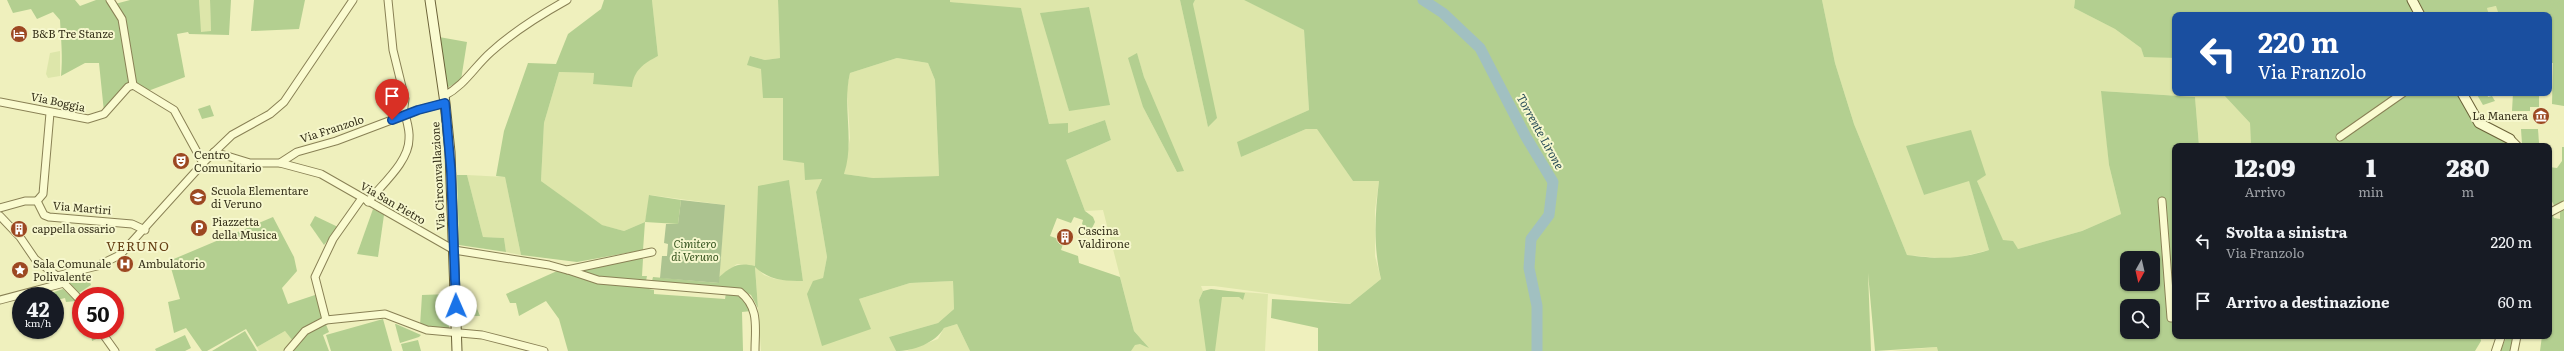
<!DOCTYPE html>
<html lang="it">
<style>
:root{--surface:#171b24;--page:#20242c;--text:#f1f3f6;--muted:#9ea1a6}
body{margin:0;font-family:Literata,serif;background:var(--page);color:var(--text);height:100vh;display:flex;flex-direction:column;font-size:15px;white-space:nowrap}
*{box-sizing:border-box;margin:0}
p{font-size:13px;color:var(--muted)}
.icon{flex:none;width:22px;height:22px;fill:none;stroke:currentColor;stroke-width:2;stroke-linecap:round;stroke-linejoin:round}
.map{position:relative;flex:1;overflow:hidden}
.panel{position:absolute;left:2172px;top:143px;width:380px;height:196px;display:flex;flex-direction:column;background:var(--surface);border-radius:8px;box-shadow:0 1px 3px #0004}
.panel>*{flex:none}
.hud{position:absolute;left:2172px;top:12px;width:380px;height:84px;border-radius:8px;box-shadow:0 1px 3px #0004;background:#1a4fa0;color:#fff;overflow:hidden}
.needle{width:26px;rotate:188deg}
.tools{position:absolute;left:2120px;top:251px;display:grid;gap:8px}
.tools a{display:grid;place-items:center;width:40px;height:40px;border-radius:8px;background:var(--surface);box-shadow:0 1px 3px #0004;font-size:20px}
.speed{position:absolute;left:12px;top:287px;display:flex;gap:8px;font-size:20px;font-weight:700;text-align:center}
.speed>*{display:grid;place-content:center;width:52px;height:52px;border-radius:50%;background:var(--surface);box-shadow:0 1px 3px #0004;line-height:1}
.speed small{font-size:10px;font-weight:400}
.speed .limit{border:6px solid #d22;background:#fff;color:#111}
.pin{position:absolute;display:grid;place-items:center;width:34px;height:34px;color:#fff;margin:-41px -17px;border-radius:50% 50% 50% 0;rotate:-45deg;box-shadow:0 0 4px #0007}
.pin .icon{rotate:45deg}
.me{position:absolute;width:44px;margin:-22px;rotate:359deg;stroke-linejoin:round;filter:drop-shadow(0 0 3px #0008)}
.turn{display:flex;align-items:center;gap:14px;height:84px;padding:0 20px;font-size:18px}
.turn .icon{width:52px;height:52px;stroke-width:2.5}
.turn b{display:block;font-size:28px;line-height:34px}
.eta{display:flex;justify-content:space-evenly;align-items:center;height:68px;text-align:center}
.eta b{font-size:24px;font-weight:800;line-height:28px}
ul{padding:0;list-style:none}
li{display:flex;align-items:center;gap:12px;height:60px;padding:0 20px}
li div{flex:1}
li b{display:block;font-size:15px}
li em{font-style:normal}
.map>svg:first-child{display:block}
.farmland{fill:#dde6aa;fill-rule:evenodd}
.green{fill:#b3cf90;fill-rule:evenodd}
.cemetery{fill:#acc390}
.lines{fill:none;stroke-linecap:round;stroke-linejoin:round}
.river{stroke:#a1c0c1;stroke-width:11}
.minor-casing{stroke:#898155;stroke-width:9}
.tertiary-casing{stroke:#898155;stroke-width:10}
.secondary-casing{stroke:#6b6238;stroke-width:11}
.minor{stroke:#fafbd0;stroke-width:7}
.tertiary{stroke:#fafbd0;stroke-width:8}
.secondary{stroke:#fafbd0;stroke-width:9}
.route-casing{stroke:#114b97;stroke-width:10}
.route{stroke:#1a73e8;stroke-width:7}
.labels{text-anchor:middle;stroke-width:4;stroke-linejoin:round;paint-order:stroke}
.poi-label{font-size:11px;fill:#37321b;stroke:#f6f7cd;text-anchor:start}
.street-label{font-size:11px;fill:#37321b;stroke:#f6f7cd}
.park-label{font-size:11px;font-style:italic;fill:#375520;stroke:#f6f7cd}
.water-label{font-size:12px;font-style:italic;fill:#294c58;stroke:#f6f7cd}
.quarter-label{font-size:13px;letter-spacing:1px;fill:#674117;stroke:#f6f7cd}
</style>
<div class="map">
<svg width="2564" height="351" viewBox="0 0 2564 351">
<rect width="100%" height="100%" fill="#eff0bd"/>
<!-- farmland -->
<g class="farmland">
<polygon points="199,0 210,0 211,32 200,32"/>
<path d="M 652,0 L 778,0 L 780,58 L 765,60 L 751,56 L 783,98 L 783,159 L 804,163 L 822,179 L 816,192 L 827,257 L 823,278 L 859,299 L 910,283 L 953,281 L 954,309 L 938,323 L 889,337 L 896,351 L 761,351 L 755,266 L 737,264 L 719,277 L 725,205 L 650,195 L 645,222 L 624,231 L 601,225 L 541,181 L 544,123 L 559,72 L 594,73 L 593,83 L 633,77 L 642,64 L 658,56 ZM 789,181 L 803,281 L 775,279 L 764,275 L 755,266 Z"/>
<path d="M 950,0 L 1180,0 L 1208,127 L 1193,4 L 1195,0 L 1244,0 L 1304,30 L 1309,110 L 1238,142 L 1241,157 L 1306,129 L 1318,129 L 1353,181 L 1379,181 L 1375,210 L 1375,256 L 1381,279 L 1350,304 L 1214,286 L 1201,286 L 1203,291 L 1199,300 L 1216,290 L 1268,294 L 1265,351 L 1126,351 L 1129,340 L 1143,341 L 1134,331 L 1103,210 L 1085,211 L 1066,160 L 1111,140 L 1105,120 L 1068,133 L 1049,124 L 1021,9 L 950,2 ZM 1088,7 L 1069,110 L 1041,13 ZM 1137,54 L 1144,77 L 1177,172 L 1143,107 Z"/>
<polygon points="1822,0 2075,0 2074,8 2115,29 2141,48 2144,56 2175,58 2175,93 2222,93 2250,123 2251,146 2199,146 2195,97 2102,91 2109,165 2121,214 2082,231 2018,249 2003,241 1977,181 1986,174 1907,146 1924,195 1969,180 1989,250 1952,259 1907,255 1854,124 1835,63"/>
<polygon points="2497,6 2499,15 2489,15 2487,8"/>
<polygon points="60,51 60,76 48,78 46,74 50,53"/>
<polygon points="897,58 928,63 935,80 939,176 873,178 844,174 850,138 847,88 850,73"/>
<polygon points="467,175 505,177 521,255 506,252 504,238 483,237"/>
<polygon points="957,324 970,351 906,351 938,339 944,328"/>
<polygon points="285,331 293,341 284,351 259,351 257,347"/>
<polygon points="1938,347 1938,351 1892,351"/>
</g>
<!-- green -->
<g class="green">
<path d="M 7,0 L 75,0 L 80,6 L 96,0 L 107,0 L 118,16 L 130,81 L 104,112 L 99,63 L 85,63 L 61,76 C 63,57 61,40 60,20 L 53,12 L 37,19 L 31,9 L 13,13 Z"/>
<path d="M 130,0 L 199,0 L 201,32 L 211,31 L 210,0 L 231,0 L 229,35 L 189,34 L 188,32 L 177,34 L 185,77 L 148,91 L 136,82 C 132,55 130,27 115,4 Z"/>
<polygon points="254,0 305,0 299,29 251,31"/>
<path d="M 604,0 L 652,0 L 658,56 C 643,64 634,70 632,87 L 593,84 L 594,73 L 559,72 L 544,123 L 541,181 L 602,225 L 624,231 L 645,222 L 649,195 L 681,200 L 678,224 L 645,222 L 643,250 L 577,262 L 521,255 L 505,177 L 496,176 L 504,131 L 528,63 L 556,64 L 568,34 L 601,9 Z"/>
<path d="M 778,0 L 950,0 L 950,2 L 1021,8 L 1049,124 L 1068,123 L 1068,133 L 1105,120 L 1111,140 L 1066,160 L 1085,211 L 1093,217 L 1095,222 L 1092,228 L 1087,229 L 1082,224 L 1083,220 L 1074,217 L 1071,223 L 1057,218 L 1050,236 L 1064,241 L 1061,250 L 1078,256 L 1079,263 L 1120,277 L 1134,331 L 1149,348 L 1140,344 L 1135,345 L 1131,351 L 970,351 L 957,324 L 944,328 C 935,343 914,351 896,351 L 889,337 L 938,323 L 954,309 L 953,281 L 910,283 L 859,299 L 871,329 L 822,346 L 807,294 L 813,281 L 823,278 L 827,257 L 816,192 L 822,179 L 805,180 L 804,163 L 783,160 L 783,98 L 763,98 L 761,69 L 747,65 L 750,56 L 765,60 L 780,58 ZM 897,58 L 928,63 L 935,80 L 939,176 L 873,178 L 844,174 C 855,141 842,107 850,73 Z"/>
<polygon points="1180,0 1195,0 1193,4 1217,118 1208,127"/>
<path d="M 1244,0 L 1822,0 L 1835,63 L 1854,124 L 1907,255 C 1939,259 1957,260 1989,250 L 1969,181 L 1924,195 L 1906,146 L 1971,130 L 1986,175 L 1977,181 L 2003,240 L 2013,241 L 2018,249 L 2082,231 L 2121,214 L 2109,165 L 2101,91 L 2195,97 L 2199,146 L 2175,146 L 2175,336 L 2480,336 L 2481,341 L 2475,351 L 1938,351 L 1937,347 L 1875,351 L 1868,273 L 1871,351 L 1318,351 L 1318,328 L 1271,318 L 1272,299 L 1350,304 L 1381,279 C 1373,246 1375,214 1379,181 L 1353,181 L 1317,129 L 1306,129 L 1241,157 L 1237,142 L 1309,110 L 1304,30 ZM 2127,258 L 2153,258 L 2153,284 L 2127,284 ZM 2127,306 L 2153,306 L 2153,332 L 2127,332 Z"/>
<polygon points="2075,0 2408,0 2416,15 2175,15 2175,58 2144,57 2141,48 2115,29 2074,8"/>
<polygon points="2418,0 2564,0 2564,106 2552,104 2553,63 2549,63 2549,15 2499,15 2496,6 2487,8 2489,15 2426,15"/>
<polygon points="1089,7 1110,105 1069,111 1040,13"/>
<polygon points="439,37 467,42 461,80 447,88"/>
<polygon points="1137,53 1144,77 1184,171 1177,172 1143,107 1128,58"/>
<polygon points="2222,93 2458,93 2479,126 2513,146 2251,146 2250,123"/>
<polygon points="2476,93 2487,93 2488,97 2492,96 2495,101 2483,105"/>
<polygon points="2513,93 2539,93 2539,107 2530,107 2530,111 2512,111"/>
<polygon points="210,105 214,116 202,119 198,109"/>
<polygon points="2521,129 2538,129 2539,143 2522,144"/>
<polygon points="2562,147 2564,147 2564,202 2555,207 2549,196 2549,167 2557,168 2562,161"/>
<polygon points="457,175 467,175 483,237 504,238 506,252 459,245"/>
<path d="M 789,180 L 803,281 C 784,281 769,280 755,267 L 758,308 L 751,295 L 738,288 L 652,281 L 653,277 L 719,283 L 719,277 C 732,266 738,262 755,266 L 758,186 Z"/>
<polygon points="373,209 384,215 378,257 357,254"/>
<polygon points="2564,209 2564,351 2540,351 2542,336 2549,336 2549,216 2552,214 2554,218 2560,219 2560,211"/>
<polygon points="315,216 338,227 324,245 310,225"/>
<polygon points="273,217 294,257 297,271 282,288 288,304 318,294 323,318 293,341 285,331 257,347 246,329 207,351 202,351 186,328 174,333 168,302 180,299 169,261"/>
<polygon points="641,258 643,259 642,276 647,276 646,281 607,278 580,272 580,270"/>
<polygon points="86,271 91,285 79,293 67,281 69,276"/>
<path d="M 557,271 L 595,282 L 649,287 L 649,289 L 654,290 L 654,294 L 725,299 L 726,293 C 740,294 744,299 751,311 L 742,312 L 743,351 L 568,351 L 559,319 L 546,301 L 519,316 L 516,303 L 510,303 L 506,294 Z"/>
<polygon points="63,289 76,301 66,302 65,298 57,300 55,304 55,296 51,296 51,293"/>
<polygon points="1211,289 1245,293 1243,300 1239,297 1222,297 1215,351 1206,351 1199,300 1203,291"/>
<polygon points="449,294 449,330 420,326 422,295"/>
<polygon points="472,296 480,316 471,316 470,297"/>
<polygon points="383,319 392,351 331,351 326,335"/>
<polygon points="325,322 329,332 323,335 329,351 289,351 306,332"/>
<polygon points="395,324 396,324 421,335 419,337 400,343"/>
<polygon points="91,330 97,330 101,337 92,341"/>
<polygon points="245,331 257,351 212,351"/>
<polygon points="185,335 191,348 185,351 156,351 155,349"/>
<polygon points="2507,336 2513,337 2511,351 2500,351"/>
<polygon points="418,340 421,351 403,351 401,344"/>
</g>
<!-- cemetery -->
<polygon class="cemetery" points="681,200 725,205 719,283 660,278 662,256 667,256 668,244 664,243 666,224 678,224"/>
<g class="lines">
<!-- river -->
<polyline class="river" points="1423,0 1443,13 1480,48 1526,137 1553,182 1549,215 1531,239 1529,268 1537,306 1537,351"/>
<!-- minor casing -->
<g class="minor-casing">
<g id="minor">
<polyline points="110,0 122,19 133,85"/>
<polyline points="388,0 393,50 405,99 403,115"/>
<path d="M 444,96 C 465,85 474,67 491,52 C 514,31 540,15 567,0"/>
<polyline points="0,102 88,119 104,114 128,87 133,85 174,110 203,163"/>
<polyline points="2340,137 2403,93"/>
<polyline points="214,152 250,163 280,163 297,152 336,141 418,110 445,103"/>
<polyline points="280,163 321,174 454,250 549,265 567,270 652,252"/>
<polyline points="362,198 333,239 315,277 326,320 385,314 427,330 482,335 544,351"/>
<polyline points="37,201 43,194 50,113"/>
<polyline points="2162,201 2171,318 2175,317"/>
<path d="M 368,202 C 381,185 409,162 409,139 C 410,131 407,122 405,114"/>
<polyline points="0,208 25,201 37,201 44,215 49,217 132,224 145,230"/>
<polyline points="2549,213 2564,205"/>
<polyline points="0,216 20,237 35,259 57,276 81,301"/>
<path d="M 568,270 L 598,280 L 740,292 C 760,308 755,328 755,351"/>
<polyline points="57,276 97,266 120,255 206,160 232,135 270,114 284,102 353,0"/>
<polyline points="0,300 64,283"/>
<polyline points="100,330 115,351"/>
<polyline points="288,351 305,331 326,320"/>
<polyline points="2514,351 2517,336"/>
</g>
</g>
<!-- tertiary casing -->
<g class="tertiary-casing">
<g id="tertiary">
<polyline points="2510,139 2517,146"/>
<polyline points="2496,351 2501,336"/>
</g>
</g>
<!-- secondary casing -->
<g class="secondary-casing">
<g id="secondary">
<polyline points="430,0 445,103 450,152 457,351"/>
<polyline points="2412,0 2420,15"/>
<polyline points="2462,93 2479,123 2510,139"/>
</g>
</g>
<!-- minor -->
<use href="#minor" class="minor"/>
<!-- tertiary -->
<use href="#tertiary" class="tertiary"/>
<!-- secondary -->
<use href="#secondary" class="secondary"/>
</g>
<g class="lines">
<!-- route casing -->
<g class="route-casing">
<polyline id="route" points="392,120 418,110 445,103 451,171 456,306"/>
</g>
<!-- route -->
<use href="#route" class="route"/>
</g>
<!-- icons -->
<defs>
<g id="hotel-disc" transform="scale(0.9)"><circle r="9.5" fill="#9c4821" stroke="#f6f7cd"/><path d="M-6-4.5h1.5V1H6V5H4.5V3h-9V5H-6ZM-4 0a1.8 1.8 0 1 1 3.6 0ZM.5 0V-2.5h3Q6-2.5 6 0Z" fill="#fff"/></g>
<g id="museum-disc" transform="scale(0.9)"><circle r="9.5" fill="#9c4821" stroke="#f6f7cd"/><path d="M0-6L6-3V-2H-6V-3ZM-5-1h2V3h-2ZM-1-1h2V3h-2ZM3-1h2V3H3ZM-6 4H6V6H-6Z" fill="#fff"/></g>
<g id="theatre-disc" transform="scale(0.9)"><circle r="9.5" fill="#9c4821" stroke="#f6f7cd"/><path d="M-5-5.5Q0-4 5-5.5V0Q5 5 0 6Q-5 5-5 0ZM-3.3-2.5H-1v1.5H-3.3ZM1-2.5H3.3v1.5H1ZM-2.8 1Q0 5.5 2.8 1Z" fill="#fff"/></g>
<g id="school-disc" transform="scale(0.9)"><circle r="9.5" fill="#9c4821" stroke="#f6f7cd"/><path d="M0-5L7-2L0 1L-7-2ZM-4 1L0 2.5L4 1V4Q0 6-4 4Z" fill="#fff"/></g>
<g id="parking-disc" transform="scale(0.9)"><circle r="9.5" fill="#9c4821" stroke="#f6f7cd"/><path d="M-3.5-5.5H1a3.5 3.5 0 0 1 0 7H-1V5.5H-3.5ZM-1-3.4V-.6H.8a1.4 1.4 0 0 0 0-2.8Z" fill="#fff"/></g>
<g id="building-disc" transform="scale(0.9)"><circle r="9.5" fill="#9c4821" stroke="#f6f7cd"/><path d="M-4-6H4V6H1V3H-1V6H-4ZM-2.5-4.3h1.7v1.8h-1.7ZM.8-4.3h1.7v1.8H.8ZM-2.5-1h1.7V.8h-1.7ZM.8-1h1.7V.8H.8Z" fill="#fff"/></g>
<g id="hospital-disc" transform="scale(0.9)"><circle r="9.5" fill="#9c4821" stroke="#f6f7cd"/><path d="M-5-5h3v3.5h4V-5h3V5h-3V1.5h-4V5h-3Z" fill="#fff"/></g>
<g id="sight-disc" transform="scale(0.9)"><circle r="9.5" fill="#9c4821" stroke="#f6f7cd"/><path d="M0-6L1.8-2.2L6-1.7L2.9 1.2L3.7 5.4L0 3.3L-3.7 5.4L-2.9 1.2L-6-1.7L-1.8-2.2Z" fill="#fff"/></g>
</defs>
<g fill-rule="evenodd">
<use href="#hotel-disc" x="19" y="34"/>
<use href="#museum-disc" x="2541" y="116"/>
<use href="#theatre-disc" x="181" y="161"/>
<use href="#school-disc" x="198" y="197"/>
<use href="#parking-disc" x="199" y="228"/>
<use href="#building-disc" x="19" y="229"/>
<use href="#building-disc" x="1065" y="237"/>
<use href="#hospital-disc" x="125" y="264"/>
<use href="#sight-disc" x="20" y="270"/>
</g>
<g class="labels">
<!-- poi labels -->
<g class="poi-label">
<text x="32" y="38">B&amp;B Tre Stanze</text>
<text x="2528" y="120" text-anchor="end">La Manera</text>
<text x="194" y="159">Centro<tspan x="194" dy="13">Comunitario</tspan></text>
<text x="211" y="195">Scuola Elementare<tspan x="211" dy="13">di Veruno</tspan></text>
<text x="212" y="226">Piazzetta<tspan x="212" dy="13">della Musica</tspan></text>
<text x="32" y="233">cappella ossario</text>
<text x="1078" y="235">Cascina<tspan x="1078" dy="13">Valdirone</tspan></text>
<text x="33" y="268">Sala Comunale<tspan x="33" dy="13">Polivalente</tspan></text>
<text x="138" y="268">Ambulatorio</text>
</g>
<!-- street labels -->
<g class="street-label">
<text transform="translate(58 102) rotate(12)" y="4">Via Boggia</text>
<text transform="translate(332 129) rotate(-18)" y="4">Via Franzolo</text>
<text transform="translate(438 176) rotate(-93)" y="4">Via Circonvallazione</text>
<text transform="translate(393 203) rotate(30)" y="4">Via San Pietro</text>
<text transform="translate(82 208) rotate(5)" y="4">Via Martiri</text>
</g>
<!-- park labels -->
<g class="park-label">
<text x="695" y="248">Cimitero<tspan x="695" dy="13">di Veruno</tspan></text>
</g>
<!-- water labels -->
<g class="water-label">
<text transform="translate(1540 132) rotate(61)" y="4">Torrente Lirone</text>
</g>
<!-- quarter labels -->
<g class="quarter-label">
<text x="138" y="251">VERUNO</text>
</g>
</g>
</svg>
<div class="tools">
<a><svg class="needle" viewBox="-14 -14 28 28"><path d="M0-13l5 13h-10z" fill="#e53935"/><path d="M0 13l5-13h-10z" fill="#9ea1a6"/></svg></a>
<a><svg class="icon" aria-label="search" viewBox="0 0 24 24"><circle cx="10" cy="10" r="6"/><path d="M15 15l6 6"/></svg></a>
</div>
<div class="speed"><div>42<small>km/h</small></div><div class="limit">50</div></div>
<div class="pin" style="left:392px;top:120px;background:#d93025"><svg class="icon" aria-label="arrive" viewBox="0 0 24 24"><path d="M6 21V4h12l-3 4 3 4H6"/></svg></div>
<svg class="me" style="left:456px;top:306px" viewBox="-20 -20 40 40"><circle r="19" fill="#fff"/><path d="M0-13L10 11 0 6-10 11z" fill="#1a73e8"/></svg>
<div class="hud">
<div class="turn"><svg class="icon" aria-label="left" viewBox="0 0 24 24"><path d="M17 20v-9H6M10 6l-5 5 5 5"/></svg><div><b>220 m</b>Via Franzolo</div></div>
</div>
<section class="panel">
<div class="eta">
<div><b>12:09</b><p>Arrivo</p></div>
<div><b>1</b><p>min</p></div>
<div><b>280</b><p>m</p></div>
</div>
<ul>
<li><svg class="icon" aria-label="left" viewBox="0 0 24 24"><path d="M17 20v-9H6M10 6l-5 5 5 5"/></svg><div><b>Svolta a sinistra</b><p>Via Franzolo</p></div><em>220 m</em></li>
<li><svg class="icon" aria-label="arrive" viewBox="0 0 24 24"><path d="M6 21V4h12l-3 4 3 4H6"/></svg><div><b>Arrivo a destinazione</b></div><em>60 m</em></li>
</ul>
</section>
</div>
